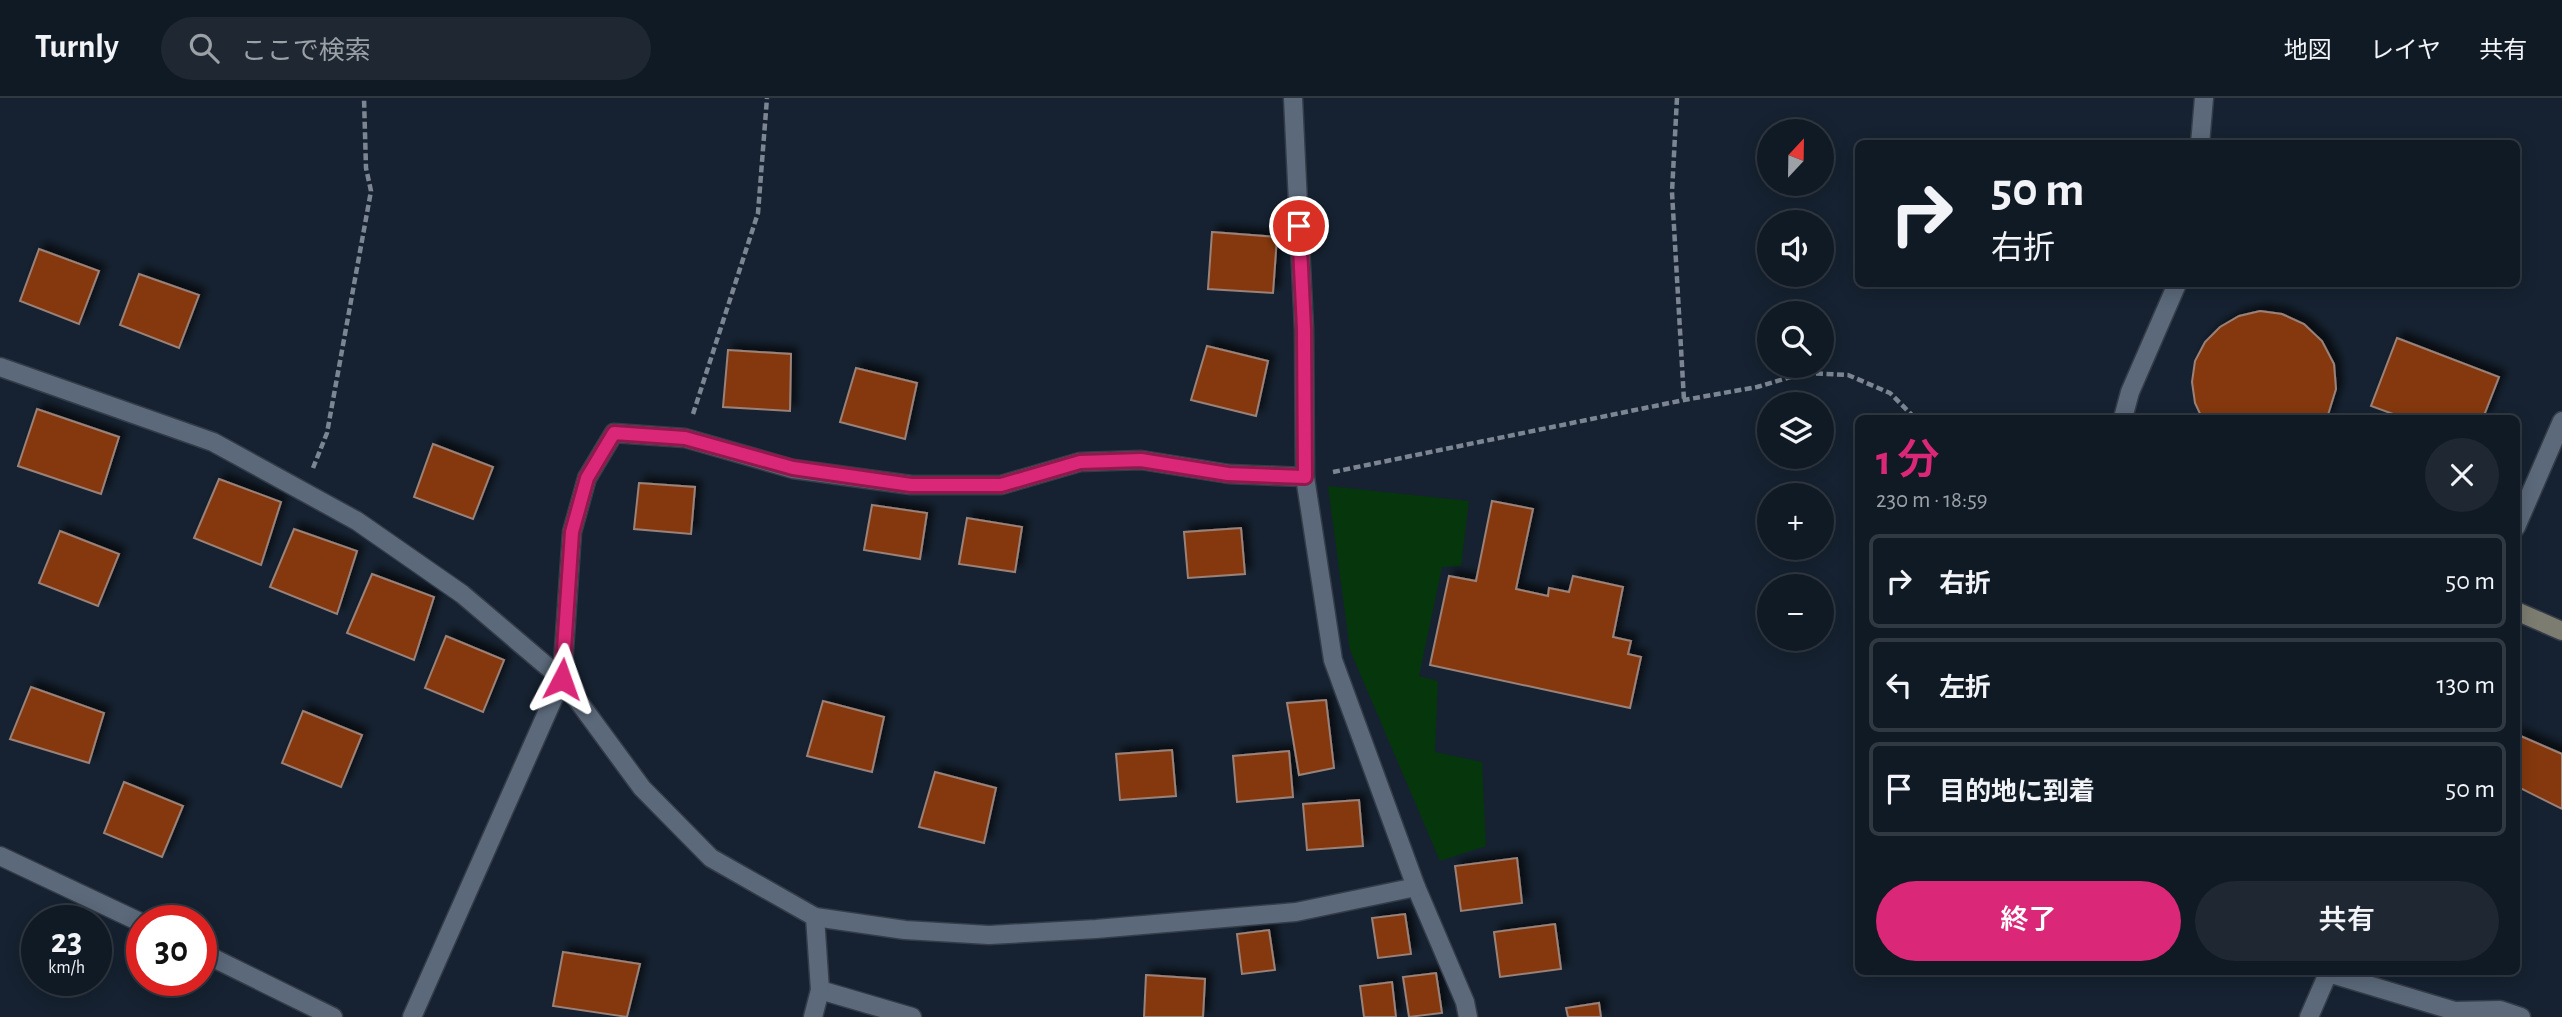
<!DOCTYPE html>
<html lang="ja">
<meta charset="utf-8">
<style>
:root{--surface:#101a25;--page:#1e2732;--text:#f1f3f6;--muted:#9ca1a7;--line:#303842;--accent:#db2777}
body{margin:0;font-family:"Alegreya Sans","Noto Sans JP",sans-serif;background:var(--page);color:var(--text);height:100vh;display:flex;flex-direction:column;font-size:26px;white-space:nowrap}
*{box-sizing:border-box;margin:0}
p{font-size:23px;color:var(--muted)}
.icon{flex:none;width:38px;height:38px;fill:none;stroke:currentColor;stroke-width:2;stroke-linecap:round;stroke-linejoin:round}
.map{position:relative;flex:1;overflow:hidden}
.panel{position:absolute;left:1855px;top:317px;width:665px;height:560px;display:flex;flex-direction:column;background:var(--surface);border-radius:10px;box-shadow:0 4px 18px #0003,0 0 0 2px var(--line)}
.panel>*{flex:none}
.guide{position:absolute;left:1855px;top:42px;width:665px;height:147px;border-radius:10px;box-shadow:0 4px 18px #0003,0 0 0 2px var(--line);background:#101a25;color:var(--text);overflow:hidden}
.needle{width:46px;rotate:22deg}
.fabs{position:absolute;left:1757px;top:21px;display:grid;gap:14px}
.fabs a{display:grid;place-items:center;width:77px;height:77px;border-radius:50%;background:var(--surface);box-shadow:0 4px 18px #0003,0 0 0 2px var(--line);font-size:35px}
.speed{position:absolute;left:21px;top:807px;display:flex;gap:14px;font-size:35px;font-weight:700;text-align:center}
.speed>*{display:grid;place-content:center;width:91px;height:91px;border-radius:50%;background:var(--surface);box-shadow:0 4px 18px #0003,0 0 0 2px var(--line);line-height:1}
.speed small{font-size:18px;font-weight:400}
.speed .limit{border:10px solid #d22;background:#fff;color:#111}
.pin{position:absolute;display:grid;place-items:center;width:60px;height:60px;color:#fff;margin:-30px;border:4px solid #fff;border-radius:50%;box-shadow:0 2px 7px #0007}
.me{position:absolute;width:77px;margin:-38px;rotate:4deg;stroke-linejoin:round;filter:drop-shadow(0 0 5px #0008)}
.turn{display:flex;align-items:center;gap:24px;height:147px;padding:0 21px;font-size:32px}
.turn .icon{width:91px;height:91px;stroke-width:2.5}
.turn b{display:block;font-size:49px;line-height:60px}
.round{display:grid;place-items:center;flex:none;width:74px;height:74px;border-radius:37px;background:var(--page)}
.overview{display:flex;align-items:center;justify-content:space-between;height:119px;padding:0 21px}
h1{font-size:42px;font-weight:600;line-height:52px;color:var(--accent)}
.button{display:flex;gap:14px;margin-top:auto;padding:14px 21px}
.button a{flex:1;height:80px;border-radius:42px;background:var(--accent);color:#fff;font-size:28px;font-weight:600;line-height:80px;text-align:center}
.button a+a{background:var(--page);color:var(--text)}
ul{padding:0;list-style:none}
li{display:flex;align-items:center;gap:21px;height:94px;margin:0 14px 10px;padding:0 7px;border:4px solid var(--line);border-radius:10px}
li div{flex:1}
li b{display:block;font-size:26px}
li em{font-style:normal}
header{display:flex;align-items:center;gap:42px;box-sizing:border-box;height:98px;padding:0 35px;background:var(--surface);border-bottom:2px solid var(--line)}
header strong{font-size:33px}
nav{display:flex;gap:38px;margin-inline-start:auto;font-size:24px}
.search{width:490px;height:63px;background:var(--page);display:flex;align-items:center;gap:18px;box-sizing:border-box;padding:0 24px;border-radius:38px;color:var(--muted);font-size:26px}
.map>svg:first-child{display:block}
.green{fill:#06360c}
.building{fill:#853711;stroke:#9a8279;stroke-width:2;filter:url(#shadow)}
.lines{fill:none;stroke-linecap:round;stroke-linejoin:round}
.street-casing{stroke:#343c48;stroke-width:21}
.secondary-casing{stroke:#343c48;stroke-width:21}
.path{stroke:#7c8692;stroke-width:4.5;stroke-dasharray:7 3.5;stroke-linecap:butt}
.street{stroke:#5b697a;stroke-width:18}
.secondary{stroke:#7d7c71;stroke-width:18}
.route-casing{stroke:#8e194d;stroke-width:18}
.route{stroke:#db2777;stroke-width:12}
</style>
<header>
<strong>Turnly</strong>
<div class="search"><svg class="icon" aria-label="search" viewBox="0 0 24 24"><circle cx="10" cy="10" r="6"/><path d="M15 15l6 6"/></svg>ここで検索</div>
<nav><a>地図</a><a>レイヤ</a><a>共有</a></nav>
</header>
<div class="map">
<svg width="2562" height="919" viewBox="0 0 2562 919">
<defs>
<filter id="shadow"><feDropShadow dx="6" dy="-6" stdDeviation="3.5" flood-color="#0009"/></filter>
</defs>
<rect width="100%" height="100%" fill="#162231"/>
<!-- green -->
<polygon class="green" points="1328,388 1469,403 1461,468 1442,469 1419,578 1438,583 1435,654 1482,664 1486,748 1440,763 1350,552"/>
<!-- building -->
<g class="building">
<polygon points="1212,134 1277,139 1273,195 1208,191"/>
<polygon points="39,151 99,173 79,226 20,203"/>
<polygon points="139,176 199,197 179,250 120,227"/>
<polygon points="2260,213 2282,216 2304,226 2322,243 2334,266 2336,291 2327,320 2202,320 2195,305 2192,284 2195,263 2205,244 2220,229 2239,218"/>
<polygon points="2397,240 2499,279 2483,320 2404,320 2371,308"/>
<polygon points="1207,248 1268,263 1256,318 1191,302"/>
<polygon points="728,252 791,256 790,313 723,309"/>
<polygon points="856,270 917,285 905,341 840,324"/>
<polygon points="37,311 119,339 101,396 18,368"/>
<polygon points="433,346 493,369 473,421 414,399"/>
<polygon points="219,381 281,404 261,467 194,440"/>
<polygon points="639,385 695,389 691,436 634,431"/>
<polygon points="1492,403 1533,411 1516,491 1548,498 1549,490 1569,494 1573,478 1623,489 1613,539 1631,543 1628,556 1641,559 1630,610 1430,567 1449,478 1476,483"/>
<polygon points="872,407 927,415 920,461 864,452"/>
<polygon points="967,420 1022,429 1015,474 959,466"/>
<polygon points="1241,430 1245,476 1188,480 1184,434"/>
<polygon points="294,431 357,453 337,516 270,489"/>
<polygon points="60,433 119,456 98,508 39,485"/>
<polygon points="372,476 434,499 414,562 347,535"/>
<polygon points="446,538 504,562 483,614 425,590"/>
<polygon points="31,589 104,615 89,665 10,641"/>
<polygon points="1326,602 1334,670 1299,677 1287,605"/>
<polygon points="823,603 884,619 872,674 807,658"/>
<polygon points="303,613 362,637 341,689 282,665"/>
<polygon points="2516,636 2562,656 2562,711 2516,688"/>
<polygon points="1172,652 1176,698 1120,702 1116,656"/>
<polygon points="1289,653 1293,699 1237,704 1233,658"/>
<polygon points="935,674 996,690 984,745 919,729"/>
<polygon points="124,684 183,708 162,759 104,735"/>
<polygon points="1359,702 1363,748 1307,752 1303,706"/>
<polygon points="1517,760 1522,805 1461,813 1455,768"/>
<polygon points="1405,816 1411,856 1378,860 1372,820"/>
<polygon points="1555,826 1561,871 1500,879 1494,834"/>
<polygon points="1269,832 1275,872 1242,876 1237,836"/>
<polygon points="563,854 640,866 627,919 553,908"/>
<polygon points="1436,875 1442,915 1409,919 1403,879"/>
<polygon points="1146,877 1205,881 1203,919 1144,919"/>
<polygon points="1392,884 1396,919 1364,919 1360,888"/>
<polygon points="1599,905 1601,919 1568,919 1566,910"/>
</g>
<g class="lines">
<!-- street casing -->
<g class="street-casing">
<g id="street">
<polyline points="1293,0 1304,231 1305,379 1333,562 1416,789 1465,904 1468,919"/>
<polyline points="2200,46 2204,0"/>
<polyline points="0,269 213,344 357,423 462,496 562,581 642,690 711,760 815,819 905,832 989,837 1096,831 1296,814 1416,789"/>
<polyline points="2123,320 2130,294 2177,186"/>
<polyline points="2516,429 2562,323"/>
<polyline points="0,758 142,825"/>
<polyline points="201,854 333,919"/>
<polyline points="2328,875 2455,913 2500,912 2521,919"/>
<polyline points="820,892 912,919"/>
<polyline points="412,919 562,581 572,434 587,380 614,335 685,340 793,371 911,387 1001,387 1080,364 1141,362 1229,376 1305,379"/>
<polyline points="813,919 820,892 815,819"/>
<polyline points="2309,919 2329,873"/>
</g>
</g>
<!-- secondary casing -->
<g class="secondary-casing">
<polyline id="secondary" points="2516,513 2562,533"/>
</g>
<!-- path -->
<g class="path">
<polyline points="1677,0 1672,94 1684,302"/>
<polyline points="693,316 758,115 767,0"/>
<polyline points="313,370 327,335 371,93 366,70 364,0"/>
<polyline points="1333,374 1684,302 1757,289 1804,275 1848,277 1890,295 1915,320"/>
</g>
<!-- street -->
<use href="#street" class="street"/>
<!-- secondary -->
<use href="#secondary" class="secondary"/>
</g>
<g class="lines">
<!-- route casing -->
<g class="route-casing">
<polyline id="route" points="562,581 572,434 587,380 614,335 685,340 793,370 911,387 1001,387 1080,364 1141,362 1228,376 1305,379 1304,231 1299,128"/>
</g>
<!-- route -->
<use href="#route" class="route"/>
</g>
</svg>
<div class="fabs">
<a><svg class="needle" viewBox="-14 -14 28 28"><path d="M0-13l5 13h-10z" fill="#e53935"/><path d="M0 13l5-13h-10z" fill="#9ca1a7"/></svg></a>
<a><svg class="icon" aria-label="sound" viewBox="0 0 24 24"><path d="M4 9h4l5-4v14l-5-4H4zM17 9q2 3 0 6"/></svg></a>
<a><svg class="icon" aria-label="search" viewBox="0 0 24 24"><circle cx="10" cy="10" r="6"/><path d="M15 15l6 6"/></svg></a>
<a><svg class="icon" aria-label="layers" viewBox="0 0 24 24"><path d="M12 4l9 5-9 5-9-5zM3 14l9 5 9-5"/></svg></a>
<a>+</a>
<a>−</a>
</div>
<div class="speed"><div>23<small>km/h</small></div><div class="limit">30</div></div>
<div class="pin" style="left:1299px;top:128px;background:#d93025"><svg class="icon" aria-label="arrive" viewBox="0 0 24 24"><path d="M6 21V4h12l-3 4 3 4H6"/></svg></div>
<svg class="me" style="left:562px;top:581px" viewBox="-20 -20 40 40"><path d="M0-17L14 15 0 8-14 15z" fill="#db2777" stroke="#fff" stroke-width="4"/></svg>
<div class="guide">
<div class="turn"><svg class="icon" aria-label="right" viewBox="0 0 24 24"><path d="M7 20v-9h11M14 6l5 5-5 5"/></svg><div><b>50 m</b>右折</div></div>
</div>
<section class="panel">
<div class="overview"><div><h1>1 分</h1><p>230 m · 18:59</p></div><a class="round"><svg class="icon" aria-label="close" viewBox="0 0 24 24"><path d="M6 6l12 12M18 6L6 18"/></svg></a></div>
<ul>
<li><svg class="icon" aria-label="right" viewBox="0 0 24 24"><path d="M7 20v-9h11M14 6l5 5-5 5"/></svg><div><b>右折</b></div><em>50 m</em></li>
<li><svg class="icon" aria-label="left" viewBox="0 0 24 24"><path d="M17 20v-9H6M10 6l-5 5 5 5"/></svg><div><b>左折</b></div><em>130 m</em></li>
<li><svg class="icon" aria-label="arrive" viewBox="0 0 24 24"><path d="M6 21V4h12l-3 4 3 4H6"/></svg><div><b>目的地に到着</b></div><em>50 m</em></li>
</ul>
<div class="button"><a>終了</a><a>共有</a></div>
</section>
</div>
